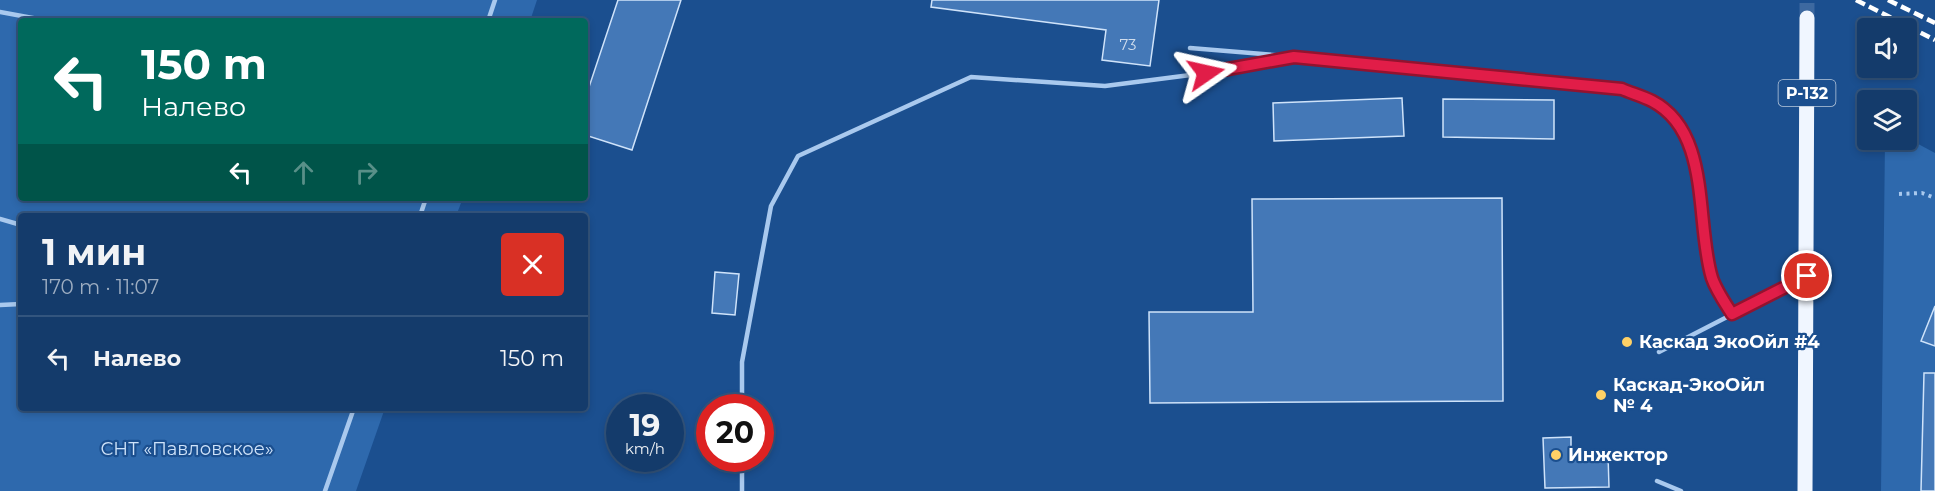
<!DOCTYPE html>
<html lang="ru">
<meta charset="utf-8">
<style>
:root{--surface:#143b6b;--page:#214673;--text:#f1f3f6;--muted:#9dadc1;--line:#33557e}
body{margin:0;font-family:Montserrat,sans-serif;background:var(--page);color:var(--text);height:100vh;display:flex;flex-direction:column;font-size:22px;white-space:nowrap}
*{box-sizing:border-box;margin:0}
p{font-size:20px;color:var(--muted)}
.icon{flex:none;width:33px;height:33px;fill:none;stroke:currentColor;stroke-width:2;stroke-linecap:round;stroke-linejoin:round}
.map{position:relative;flex:1;overflow:hidden}
.details{position:absolute;left:18px;top:213px;width:570px;height:198px;display:flex;flex-direction:column;background:var(--surface);border-radius:6px;box-shadow:0 3px 9px #0003,0 0 0 2px var(--line)}
.details>*{flex:none}
.banner{position:absolute;left:18px;top:18px;width:570px;height:183px;border-radius:6px;box-shadow:0 3px 9px #0003,0 0 0 2px var(--line);background:#00695c;color:#fff;overflow:hidden}
.tools{position:absolute;left:1857px;top:18px;display:grid;gap:12px}
.tools a{display:grid;place-items:center;width:60px;height:60px;border-radius:6px;background:var(--surface);box-shadow:0 3px 9px #0003,0 0 0 2px var(--line);font-size:30px}
.speed{position:absolute;left:606px;top:394px;display:flex;gap:12px;font-size:30px;font-weight:700;text-align:center}
.speed>*{display:grid;place-content:center;width:78px;height:78px;border-radius:50%;background:var(--surface);box-shadow:0 3px 9px #0003,0 0 0 2px var(--line);line-height:1}
.speed small{font-size:15px;font-weight:400}
.speed .limit{border:9px solid #d22;background:#fff;color:#111}
.pin{position:absolute;display:grid;place-items:center;width:51px;height:51px;color:#fff;margin:-26px;border:3px solid #fff;border-radius:50%;box-shadow:0 2px 6px #0007}
.me{position:absolute;width:66px;margin:-33px;rotate:79deg;stroke-linejoin:round;filter:drop-shadow(0 0 4px #0008)}
.turn{display:flex;align-items:center;gap:21px;height:126px;padding:0 24px;font-size:27px}
.turn .icon{width:78px;height:78px;stroke-width:2.5}
.turn b{display:block;font-size:42px;line-height:51px}
.lanes{display:flex;align-items:center;height:57px;padding:0 24px;background:#0003;justify-content:center;gap:30px;direction:ltr}
.lanes .off{opacity:.35}
.round{display:grid;place-items:center;flex:none;width:63px;height:63px;border-radius:6px;background:var(--page)}
.overview{display:flex;align-items:center;justify-content:space-between;height:102px;padding:0 24px}
h1{font-size:36px;font-weight:700;line-height:45px}
ul{padding:0;list-style:none}
li{display:flex;align-items:center;gap:18px;height:84px;padding:0 24px;border-top:2px solid var(--line)}
li div{flex:1}
li b{display:block;font-size:22px}
li em{font-style:normal}
.map>svg:first-child{display:block}
.green{fill:#2e69ad}
.building{fill:#4478b7;stroke:#cfe3fa;stroke-width:1.5}
.lines{fill:none;stroke-linecap:round;stroke-linejoin:round}
.primary-tunnel{stroke:#3d69a0;stroke-width:15;stroke-dasharray:15 8;stroke-linecap:butt}
.path{stroke:#a9c9ee;stroke-width:4;stroke-dasharray:3 4.5;stroke-linecap:butt}
.service{stroke:#a9c9ee;stroke-width:4.5}
.primary{stroke:#f0f6ff;stroke-width:15}
.rail{stroke:#fff;stroke-width:4.5;stroke-dasharray:10 4.5;stroke-linecap:butt}
.route-casing{stroke:#92132f;stroke-width:15}
.route{stroke:#e11d48;stroke-width:10}
.poi-dot{fill:#ffd166;stroke:#1b4f8f;stroke-width:2}
.labels{text-anchor:middle;stroke-width:4.5;stroke-linejoin:round;paint-order:stroke}
.number-label{font-size:15px;fill:#d0dded}
.shield{fill:#1b4f8f;stroke:#bbcadd;stroke-width:1.5}
.shield-label{font-size:16px;font-weight:bold;fill:#fff}
.poi-label{font-size:18px;font-weight:bold;fill:#fff;stroke:#1b4f8f;text-anchor:start}
.park-label{font-size:18px;fill:#cfe3fa;stroke:#1b4f8f}
</style>
<div class="map">
<svg width="1935" height="491" viewBox="0 0 1935 491">
<rect width="100%" height="100%" fill="#1b4f8f"/>
<!-- green -->
<g class="green">
<polygon points="0,0 537,0 530,21 21,21 21,198 463,198 456,216 21,216 21,408 385,408 356,491 0,491"/>
<polygon points="1907,138 1935,153 1935,491 1881,491 1885,140 1906,140"/>
</g>
<!-- building -->
<g class="building">
<polygon points="618,0 681,0 632,150 585,135 585,99"/>
<polygon points="932,0 1159,0 1150,66 1102,60 1106,30 931,7"/>
<polygon points="1402,98 1404,136 1274,141 1273,103"/>
<polygon points="1443,99 1554,100 1554,139 1443,137"/>
<polygon points="1502,198 1503,401 1150,403 1149,312 1253,312 1252,199"/>
<polygon points="715,272 739,274 735,315 712,313"/>
<polygon points="1935,306 1935,346 1921,341"/>
<polygon points="1924,373 1935,373 1935,491 1921,491"/>
<polygon points="1571,437 1571,455 1608,454 1609,487 1545,488 1543,438"/>
</g>
<g class="lines">
<!-- primary-tunnel -->
<polyline class="primary-tunnel" points="1807,18 1807,0"/>
<!-- path -->
<polyline class="path" points="1899,194 1922,193 1935,198"/>
<!-- service -->
<g class="service">
<polyline points="0,12 49,21"/>
<polyline points="488,21 495,0"/>
<polyline points="1190,48 1286,56"/>
<polyline points="1294,56 1622,89 1653,102 1677,121 1695,159 1705,243 1712,279 1732,314"/>
<polyline points="420,216 426,198"/>
<polyline points="0,219 21,225"/>
<polyline points="0,305 21,304"/>
<polyline points="1659,352 1803,278"/>
<polyline points="742,408 742,362 771,206 798,156 971,77 1105,86 1206,73 1294,57"/>
<polyline points="1657,481 1681,491"/>
<polyline points="325,491 354,408"/>
<polyline points="742,491 742,459"/>
</g>
<!-- primary -->
<polyline class="primary" points="1805,491 1807,18"/>
<!-- rail -->
<g class="rail">
<polyline points="1856,0 1935,40"/>
<polyline points="1888,0 1935,23"/>
</g>
</g>
<g class="lines">
<!-- route casing -->
<g class="route-casing">
<path id="route" d="M 1206,73 L 1294,57 L 1622,89 C 1631,93 1642,96 1652,101 C 1712,132 1695,223 1712,278 C 1716,290 1725,303 1732,314 L 1807,276"/>
</g>
<!-- route -->
<use href="#route" class="route"/>
</g>
<!-- markers -->
<g class="poi-dot">
<circle cx="1627" cy="342" r="6"/>
<circle cx="1601" cy="395" r="6"/>
<circle cx="1556" cy="455" r="6"/>
</g>
<g class="labels">
<!-- number labels -->
<g class="number-label">
<text x="1128" y="50">73</text>
</g>
<!-- shield labels -->
<rect class="shield" x="1778.5" y="80" width="57" height="26" rx="4.5"/>
<g class="shield-label">
<text x="1807" y="99">Р-132</text>
</g>
<!-- poi labels -->
<g class="poi-label">
<text x="1639" y="348">Каскад ЭкоОйл #4</text>
<text x="1613" y="391">Каскад-ЭкоОйл<tspan x="1613" dy="21">№ 4</tspan></text>
<text x="1568" y="461">Инжектор</text>
</g>
<!-- park labels -->
<g class="park-label">
<text x="187" y="455">СНТ «Павловское»</text>
</g>
</g>
</svg>
<div class="tools">
<a><svg class="icon" aria-label="sound" viewBox="0 0 24 24"><path d="M4 9h4l5-4v14l-5-4H4zM17 9q2 3 0 6"/></svg></a>
<a><svg class="icon" aria-label="layers" viewBox="0 0 24 24"><path d="M12 4l9 5-9 5-9-5zM3 14l9 5 9-5"/></svg></a>
</div>
<div class="speed"><div>19<small>km/h</small></div><div class="limit">20</div></div>
<div class="pin" style="left:1807px;top:276px;background:#d93025"><svg class="icon" aria-label="arrive" viewBox="0 0 24 24"><path d="M6 21V4h12l-3 4 3 4H6"/></svg></div>
<svg class="me" style="left:1206px;top:73px" viewBox="-20 -20 40 40"><path d="M0-17L14 15 0 8-14 15z" fill="#e11d48" stroke="#fff" stroke-width="4"/></svg>
<div class="banner">
<div class="turn"><svg class="icon" aria-label="left" viewBox="0 0 24 24"><path d="M17 20v-9H6M10 6l-5 5 5 5"/></svg><div><b>150 m</b>Налево</div></div>
<div class="lanes"><svg class="icon" aria-label="left" viewBox="0 0 24 24"><path d="M17 20v-9H6M10 6l-5 5 5 5"/></svg><svg class="icon off" aria-label="ahead" viewBox="0 0 24 24"><path d="M12 20V5M6 11l6-6 6 6"/></svg><svg class="icon off" aria-label="right" viewBox="0 0 24 24"><path d="M7 20v-9h11M14 6l5 5-5 5"/></svg></div>
</div>
<section class="details">
<div class="overview"><div><h1>1 мин</h1><p>170 m · 11:07</p></div><a class="round" style="background:#d93025;color:#fff"><svg class="icon" aria-label="close" viewBox="0 0 24 24"><path d="M6 6l12 12M18 6L6 18"/></svg></a></div>
<ul>
<li><svg class="icon" aria-label="left" viewBox="0 0 24 24"><path d="M17 20v-9H6M10 6l-5 5 5 5"/></svg><div><b>Налево</b></div><em>150 m</em></li>
</ul>
</section>
</div>
